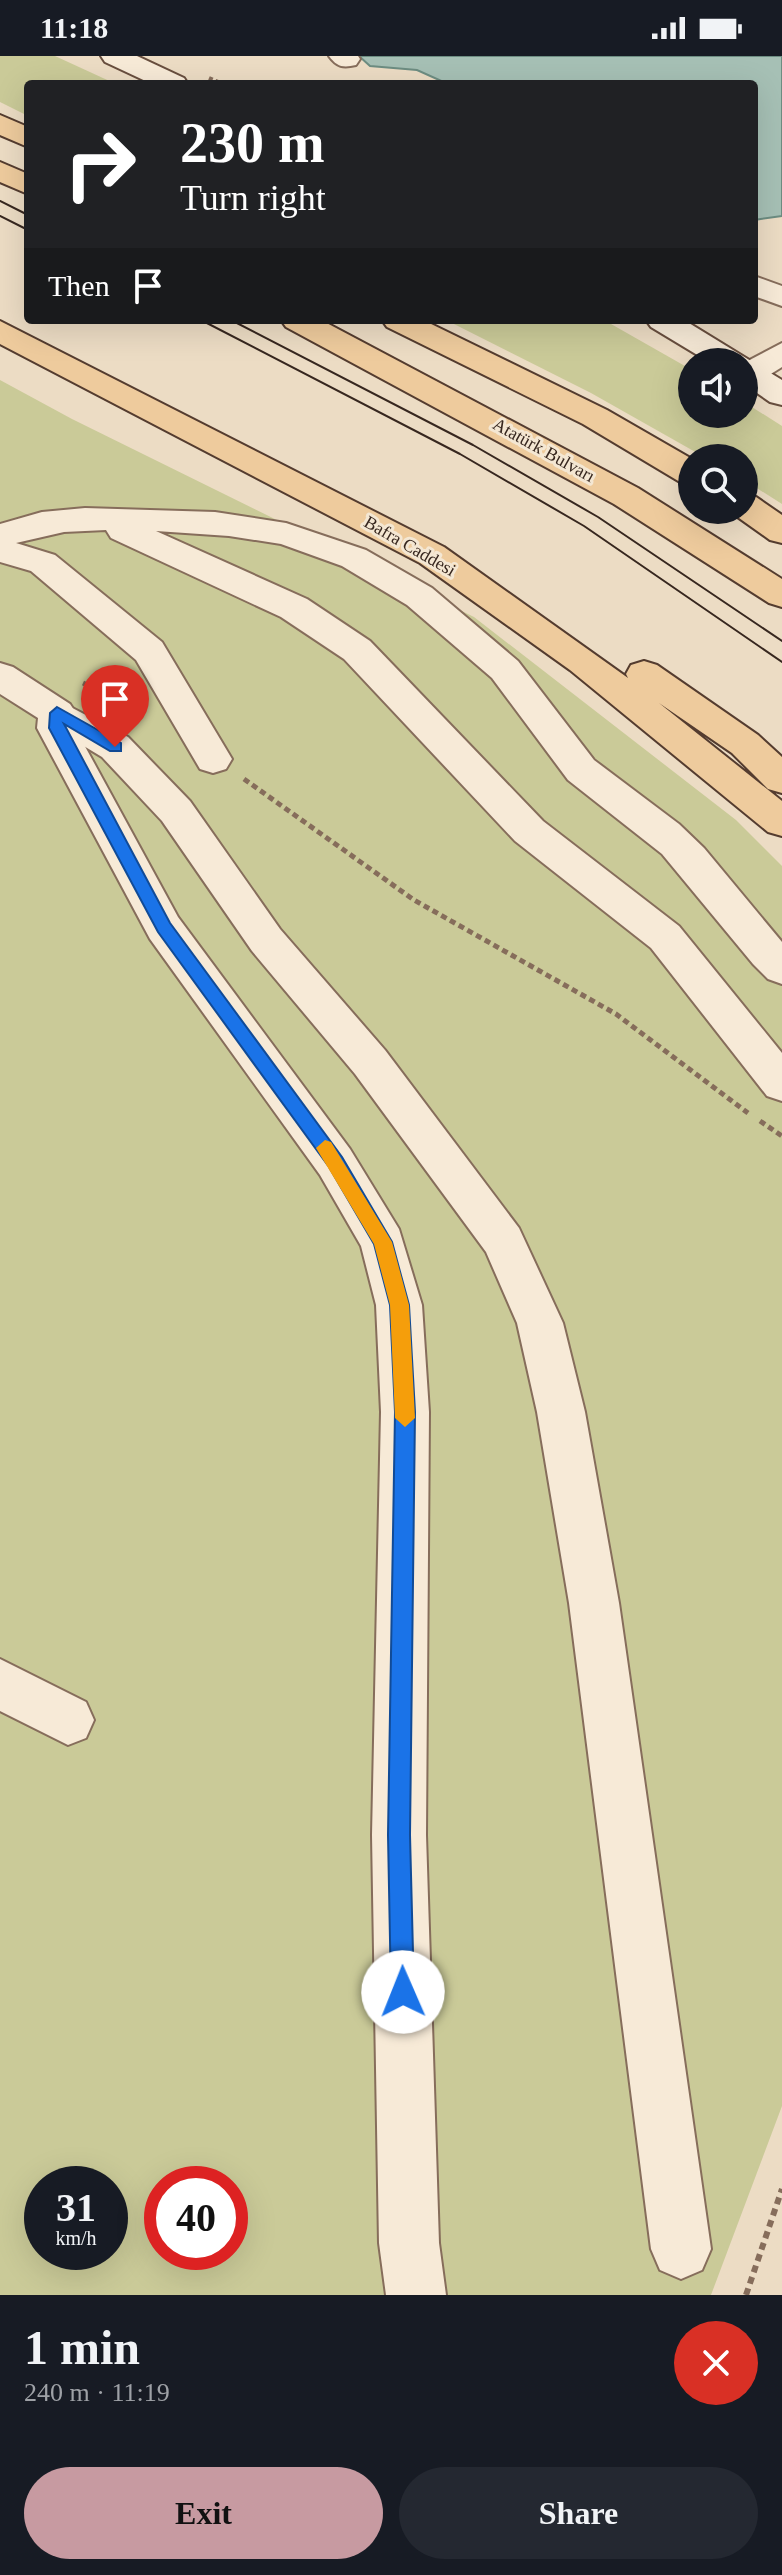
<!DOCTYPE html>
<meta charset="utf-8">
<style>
:root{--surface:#171b24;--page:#242831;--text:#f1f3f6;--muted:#9ea1a6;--accent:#c79aa1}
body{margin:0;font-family:"Times New Roman",serif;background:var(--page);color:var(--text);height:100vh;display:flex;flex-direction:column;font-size:30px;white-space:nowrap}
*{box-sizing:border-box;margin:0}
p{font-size:26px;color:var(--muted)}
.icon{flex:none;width:44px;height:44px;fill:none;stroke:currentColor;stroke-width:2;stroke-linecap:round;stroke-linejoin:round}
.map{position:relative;height:2239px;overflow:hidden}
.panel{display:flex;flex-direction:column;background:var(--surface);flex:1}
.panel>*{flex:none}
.guide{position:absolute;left:24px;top:24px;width:734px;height:244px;border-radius:8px;box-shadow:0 8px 32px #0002;background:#202124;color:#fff;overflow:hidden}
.tools{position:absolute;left:678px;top:292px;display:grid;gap:16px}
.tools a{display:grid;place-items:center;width:80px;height:80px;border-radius:50%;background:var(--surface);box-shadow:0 8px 32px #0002;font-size:40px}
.speed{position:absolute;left:24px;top:2110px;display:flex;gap:16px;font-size:40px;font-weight:700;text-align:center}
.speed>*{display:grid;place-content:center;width:104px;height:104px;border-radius:50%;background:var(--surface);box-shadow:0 8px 32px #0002;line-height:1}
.speed small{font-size:20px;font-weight:400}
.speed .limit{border:12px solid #d22;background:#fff;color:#111}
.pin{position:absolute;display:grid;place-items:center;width:68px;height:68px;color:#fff;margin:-82px -34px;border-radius:50% 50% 50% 0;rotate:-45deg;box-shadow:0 0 8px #0007}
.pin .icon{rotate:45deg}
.me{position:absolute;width:88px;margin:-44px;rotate:359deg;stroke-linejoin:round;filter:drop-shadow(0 0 6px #0008)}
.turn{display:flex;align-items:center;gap:28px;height:168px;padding:0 24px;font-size:36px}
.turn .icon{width:104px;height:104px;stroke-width:2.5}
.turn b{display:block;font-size:56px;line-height:68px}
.then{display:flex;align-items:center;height:76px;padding:0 24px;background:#0003;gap:16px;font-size:30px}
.round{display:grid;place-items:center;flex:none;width:84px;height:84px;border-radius:42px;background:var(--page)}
.summary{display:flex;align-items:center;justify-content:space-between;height:136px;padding:0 24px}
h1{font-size:48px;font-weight:800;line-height:60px}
.action{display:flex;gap:16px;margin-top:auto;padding:16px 24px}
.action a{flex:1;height:92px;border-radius:48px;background:var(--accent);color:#111;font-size:32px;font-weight:800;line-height:92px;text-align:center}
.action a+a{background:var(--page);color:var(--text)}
.status{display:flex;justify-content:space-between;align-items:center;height:56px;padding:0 40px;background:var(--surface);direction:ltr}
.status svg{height:22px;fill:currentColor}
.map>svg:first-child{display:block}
.green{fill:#caca98;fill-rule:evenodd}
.water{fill:#a6c0b5;stroke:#6d8d82;stroke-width:2}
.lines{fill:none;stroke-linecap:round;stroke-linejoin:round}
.minor-casing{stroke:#866d5b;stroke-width:4}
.tertiary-casing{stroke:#866d5b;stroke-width:4}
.secondary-casing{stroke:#684e3e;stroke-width:4}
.primary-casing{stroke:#543c2f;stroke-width:4}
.path-far2{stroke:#866d5b;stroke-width:4;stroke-dasharray:4 3;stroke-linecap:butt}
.path-far1{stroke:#866d5b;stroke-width:5;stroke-dasharray:6 4;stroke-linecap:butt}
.path{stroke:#866d5b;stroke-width:6;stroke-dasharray:7 5;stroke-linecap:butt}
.minor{fill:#f7ead7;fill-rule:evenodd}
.tertiary{fill:#f7ead7;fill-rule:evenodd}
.secondary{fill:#f7ead7;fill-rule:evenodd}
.primary{fill:#eecb9d;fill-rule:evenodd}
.tram{stroke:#37271f;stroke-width:2}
.route{fill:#1a73e8;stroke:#114b97;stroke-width:2}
.slow{fill:#f59e0b}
.labels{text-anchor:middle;stroke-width:6;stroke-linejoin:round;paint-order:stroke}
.far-street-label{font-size:18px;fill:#37271f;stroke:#f4e7d3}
</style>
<div class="status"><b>11:18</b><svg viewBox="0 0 49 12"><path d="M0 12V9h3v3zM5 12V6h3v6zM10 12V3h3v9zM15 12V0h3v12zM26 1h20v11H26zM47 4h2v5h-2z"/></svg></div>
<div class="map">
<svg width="782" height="2239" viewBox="0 0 782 2239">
<rect width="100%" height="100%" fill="#ecdcc4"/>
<!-- green -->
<g class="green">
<polygon points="0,0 55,0 116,28 28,28 28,60 0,46"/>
<polygon points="446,264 604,264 692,314 692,358 744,358 744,346 782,370 782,448 744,424 744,402 706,402 591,337"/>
<path d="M 0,324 L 72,363 L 474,561 L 736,764 L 782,810 L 782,2050 L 711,2239 L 0,2239 ZM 42,2128 L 110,2128 L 110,2196 L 42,2196 ZM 162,2128 L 230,2128 L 230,2196 L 162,2196 Z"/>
</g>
<!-- water -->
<polygon class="water" points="359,0 782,0 782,160 754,164 754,28 448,28 417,14 370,10"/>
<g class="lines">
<!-- minor casing -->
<g class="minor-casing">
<g id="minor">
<path d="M 329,0 L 358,0 L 360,3 L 356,9 C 343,12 337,11 329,0 Z"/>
<polygon points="754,220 782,230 782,250 754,240"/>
<polygon points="782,287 782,311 761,324 744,325 744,307"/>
<polygon points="85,452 215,456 286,467 366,494 432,532 518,605 594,704 679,768 704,792 782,886 782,928 768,923 753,908 662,798 568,724 492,622 407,549 342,510 281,488 229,480 156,475 307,543 370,585 543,765 679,870 782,997 782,1045 767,1040 651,892 515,785 344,603 281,561 111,482 106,474 64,476 16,487 55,499 162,586 232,703 226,713 213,717 200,713 136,604 31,515 0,506 0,468 42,456"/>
<polygon points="57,644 128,681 190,745 280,873 385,994 519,1172 563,1267 585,1356 619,1547 711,2193 702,2214 681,2223 660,2214 651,2193 569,1547 537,1356 517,1267 486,1196 355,1018 252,895 162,765 102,701 44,666 38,657 44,648"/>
<polygon points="0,1603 86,1646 94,1664 86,1682 68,1689 0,1655"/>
</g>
</g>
<!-- tertiary casing -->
<g class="tertiary-casing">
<polygon id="tertiary" points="0,607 13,611 70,648 76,657 75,672 178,861 350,1093 399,1173 422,1249 429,1356 426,1779 439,2187 446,2239 386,2239 379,2187 372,1779 381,1356 376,1249 361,1190 320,1119 150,883 37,672 38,662 0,638"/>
</g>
<!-- secondary casing -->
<g class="secondary-casing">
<g id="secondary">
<polygon points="101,0 137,0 184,22 188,28 152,28 105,6"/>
<polygon points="646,264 684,264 782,324 782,349 770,346 744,328 744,306 709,306 651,271"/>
</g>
</g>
<!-- primary casing -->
<g class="primary-casing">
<g id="primary">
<polygon points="0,59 28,71 28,91 0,79"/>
<polygon points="0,106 28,118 28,138 0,126"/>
<polygon points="281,264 321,264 638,432 782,523 782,551 769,547 614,448 286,271"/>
<polygon points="382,264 423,264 607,354 692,403 692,429 680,426 583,368 387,271"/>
<polygon points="0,265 444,491 628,622 626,618 631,609 644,605 657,609 758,679 782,701 782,737 768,733 732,697 659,647 782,745 782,780 768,776 570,614 420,507 0,288"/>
<polygon points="744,438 756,441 782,459 782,487 770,484 732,457 730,454 744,454"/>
</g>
</g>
<!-- path-far2 -->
<polyline class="path-far2" points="209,22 223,28"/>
<!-- path-far1 -->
<g class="path-far1">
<polyline points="83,627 136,651"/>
<polyline points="244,723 414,844 616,958 748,1057"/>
<polyline points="760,1065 782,1080"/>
</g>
<!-- path -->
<polyline class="path" points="746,2239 782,2133"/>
<!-- minor -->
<use href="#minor" class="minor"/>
<!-- tertiary -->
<use href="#tertiary" class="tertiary"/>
<!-- secondary -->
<use href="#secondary" class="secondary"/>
<!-- primary -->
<use href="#primary" class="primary"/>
<!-- tram -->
<g class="tram">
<polyline points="0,145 28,159"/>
<polyline points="0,160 28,174"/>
<polyline points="201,264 460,398 584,470 782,606"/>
<polyline points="231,264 473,389 598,461 782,585"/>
</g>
</g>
<!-- route -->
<polygon class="route" points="57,651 121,687 121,695 110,695 64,668 170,867 342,1101 392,1186 409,1249 415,1356 410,1779 414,1936 411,1944 403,1948 394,1944 391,1936 388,1779 395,1356 390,1249 374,1188 329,1111 158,876 49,672 50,657"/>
<!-- slow -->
<polygon class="slow" points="325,1084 331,1086 392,1186 409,1249 415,1362 405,1371 395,1362 390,1249 374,1188 316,1092"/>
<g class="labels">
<!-- far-street labels -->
<g class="far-street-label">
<text transform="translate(544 394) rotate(29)" y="6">Atatürk Bulvarı</text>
<text transform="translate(410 490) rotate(30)" y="6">Bafra Caddesi</text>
</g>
</g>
</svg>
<div class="tools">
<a><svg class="icon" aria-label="sound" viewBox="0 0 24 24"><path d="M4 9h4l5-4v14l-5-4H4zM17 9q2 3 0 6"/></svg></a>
<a><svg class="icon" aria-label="search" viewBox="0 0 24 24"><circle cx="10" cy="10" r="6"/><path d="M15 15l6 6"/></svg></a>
</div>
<div class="speed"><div>31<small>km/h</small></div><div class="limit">40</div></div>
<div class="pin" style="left:115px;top:691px;background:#d93025"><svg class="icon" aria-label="arrive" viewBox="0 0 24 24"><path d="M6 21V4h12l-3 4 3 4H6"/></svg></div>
<svg class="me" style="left:403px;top:1936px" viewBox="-20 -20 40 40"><circle r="19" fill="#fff"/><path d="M0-13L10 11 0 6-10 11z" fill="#1a73e8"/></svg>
<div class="guide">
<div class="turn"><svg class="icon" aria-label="right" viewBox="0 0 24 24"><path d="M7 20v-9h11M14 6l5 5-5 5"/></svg><div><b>230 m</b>Turn right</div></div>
<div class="then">Then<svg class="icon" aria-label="arrive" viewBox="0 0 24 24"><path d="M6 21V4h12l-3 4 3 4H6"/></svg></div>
</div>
</div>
<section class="panel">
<div class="summary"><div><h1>1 min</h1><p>240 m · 11:19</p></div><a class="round" style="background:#d93025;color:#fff"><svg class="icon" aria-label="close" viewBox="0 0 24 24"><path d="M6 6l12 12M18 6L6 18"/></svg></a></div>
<div class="action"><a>Exit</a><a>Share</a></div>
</section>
